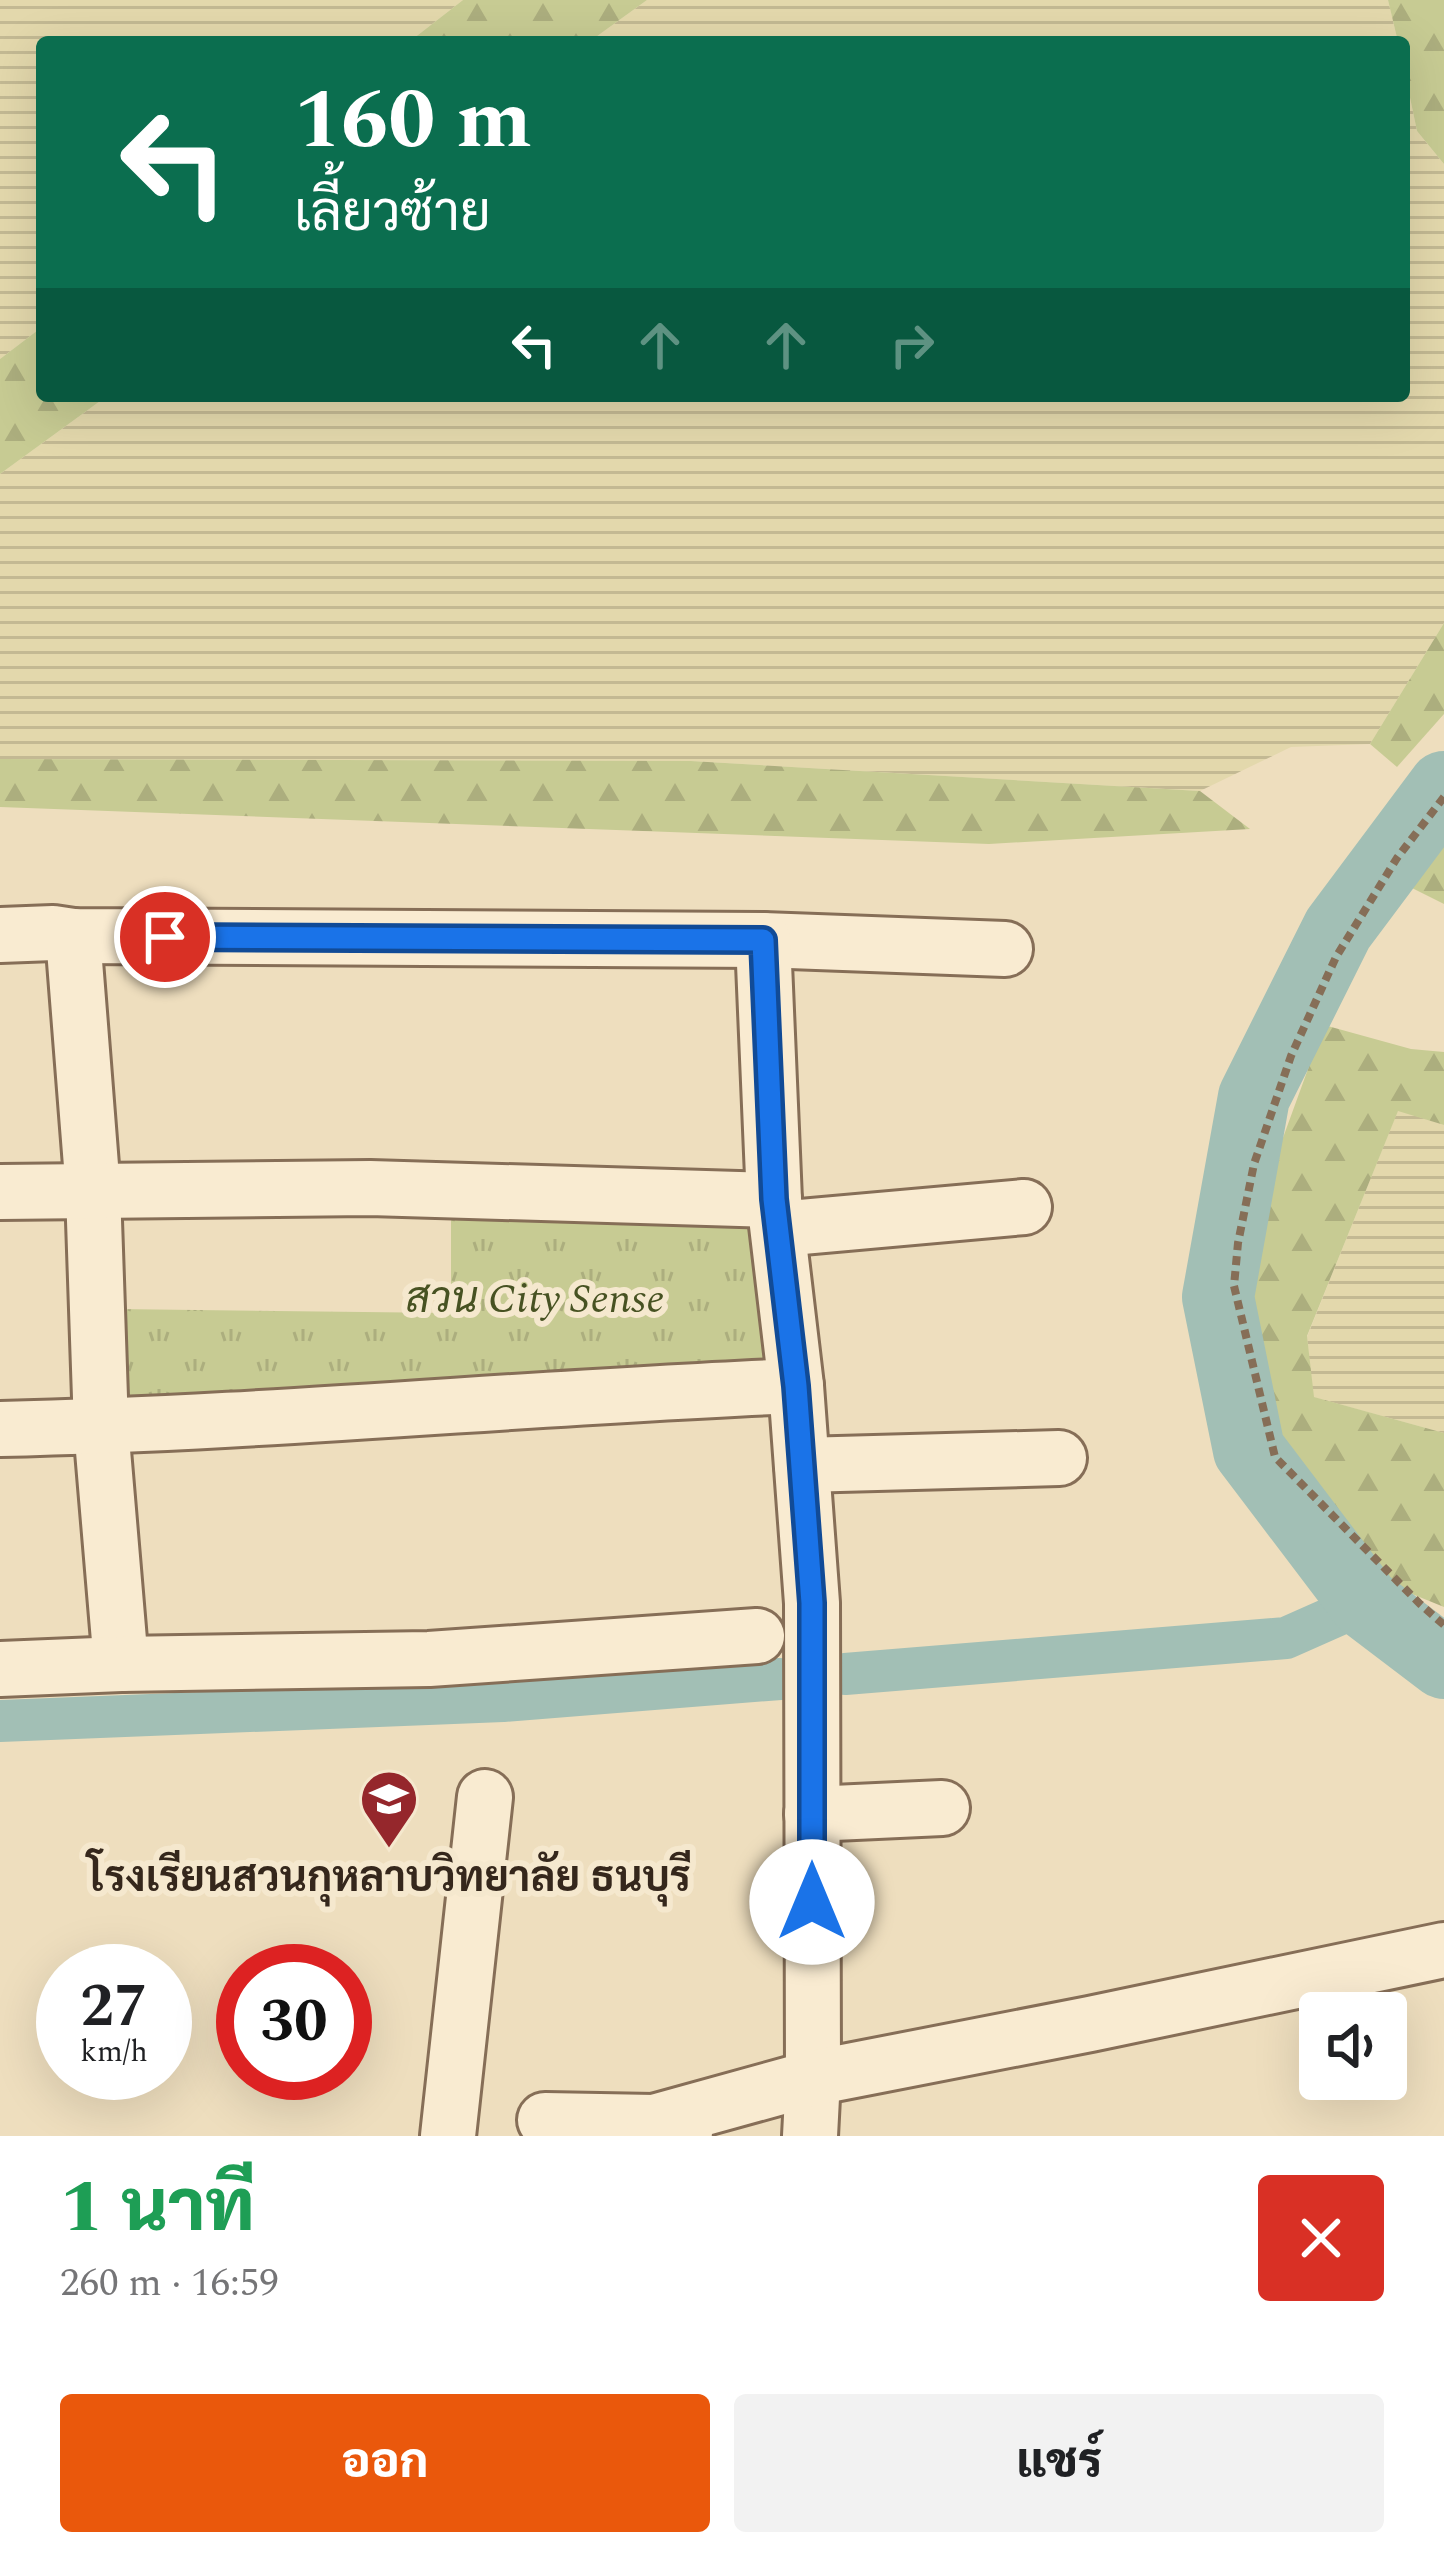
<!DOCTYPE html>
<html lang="th">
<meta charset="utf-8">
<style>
:root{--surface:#fff;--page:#f2f2f2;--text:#202124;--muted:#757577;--accent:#ea580c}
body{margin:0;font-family:Spectral,Sarabun,serif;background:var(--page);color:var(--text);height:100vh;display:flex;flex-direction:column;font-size:45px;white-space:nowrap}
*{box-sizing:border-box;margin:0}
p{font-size:39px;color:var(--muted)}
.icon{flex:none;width:66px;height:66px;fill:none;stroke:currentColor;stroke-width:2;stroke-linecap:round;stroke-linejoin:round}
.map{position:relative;height:2136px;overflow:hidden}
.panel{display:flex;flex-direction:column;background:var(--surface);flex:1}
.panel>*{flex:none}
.guide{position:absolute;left:36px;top:36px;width:1374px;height:366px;border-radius:12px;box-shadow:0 12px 48px #0002;background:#0b6e4f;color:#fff;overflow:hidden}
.tools{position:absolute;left:1299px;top:1992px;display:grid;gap:24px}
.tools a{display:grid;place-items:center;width:108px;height:108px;border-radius:12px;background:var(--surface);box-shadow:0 12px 48px #0002;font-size:60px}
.speed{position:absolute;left:36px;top:1944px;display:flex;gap:24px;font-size:60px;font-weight:700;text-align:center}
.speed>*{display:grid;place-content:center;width:156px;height:156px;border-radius:50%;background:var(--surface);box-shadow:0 12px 48px #0002;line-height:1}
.speed small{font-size:30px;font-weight:400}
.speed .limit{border:18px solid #d22;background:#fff;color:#111}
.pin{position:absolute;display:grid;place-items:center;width:102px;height:102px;color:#fff;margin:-51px;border:6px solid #fff;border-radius:50%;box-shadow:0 3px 12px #0007}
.me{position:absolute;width:132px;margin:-66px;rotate:0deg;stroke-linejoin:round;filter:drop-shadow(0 0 9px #0008)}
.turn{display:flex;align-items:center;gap:42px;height:252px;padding:0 60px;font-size:54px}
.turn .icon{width:156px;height:156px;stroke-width:2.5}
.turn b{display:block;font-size:84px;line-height:102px}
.lanes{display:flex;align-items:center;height:114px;padding:0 60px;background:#0003;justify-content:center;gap:60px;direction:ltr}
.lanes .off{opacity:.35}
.round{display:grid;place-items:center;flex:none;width:126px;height:126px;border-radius:12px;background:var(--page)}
.overview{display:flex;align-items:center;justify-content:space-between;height:204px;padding:0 60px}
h1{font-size:72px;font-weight:800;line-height:90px;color:#1e9e55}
.cta{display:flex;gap:24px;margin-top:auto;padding:24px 60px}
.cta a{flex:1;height:138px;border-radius:12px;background:var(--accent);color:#fff;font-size:48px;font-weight:800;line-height:138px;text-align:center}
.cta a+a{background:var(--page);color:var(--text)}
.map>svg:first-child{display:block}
.farmland{fill:url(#farmland-rules)}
.forest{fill:url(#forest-firs)}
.park{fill:url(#park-tufts)}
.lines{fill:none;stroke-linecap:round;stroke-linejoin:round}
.canal{stroke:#a2bfb5;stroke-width:42}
.river{stroke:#a2bfb5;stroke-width:72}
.minor-casing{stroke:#866e57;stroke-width:60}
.path{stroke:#866e57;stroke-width:8;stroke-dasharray:9 6;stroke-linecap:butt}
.minor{stroke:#f9ebd1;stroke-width:54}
.route-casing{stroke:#114b97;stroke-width:30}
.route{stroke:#1a73e8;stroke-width:21}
.labels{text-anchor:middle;stroke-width:12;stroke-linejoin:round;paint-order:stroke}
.park-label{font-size:42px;font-style:italic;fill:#475222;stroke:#f5e8ce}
.poi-label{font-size:42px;font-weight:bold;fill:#35271c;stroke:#f5e8ce}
</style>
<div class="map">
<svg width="1444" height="2136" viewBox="0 0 1444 2136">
<defs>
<pattern id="farmland-rules" width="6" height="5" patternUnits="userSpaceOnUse" patternTransform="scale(3)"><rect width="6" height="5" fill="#e3d8ac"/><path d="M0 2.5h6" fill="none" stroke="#c3b993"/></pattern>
<pattern id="forest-firs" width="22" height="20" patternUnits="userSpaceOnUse" patternTransform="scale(3)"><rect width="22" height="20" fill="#c7cb93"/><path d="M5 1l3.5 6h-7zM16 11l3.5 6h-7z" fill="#acae7e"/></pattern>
<pattern id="park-tufts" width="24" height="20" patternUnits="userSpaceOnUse" patternTransform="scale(3)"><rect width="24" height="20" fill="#c7cb93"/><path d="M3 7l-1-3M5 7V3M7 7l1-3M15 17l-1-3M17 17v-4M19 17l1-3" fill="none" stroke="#acae7e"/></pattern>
</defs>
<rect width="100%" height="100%" fill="#eedebe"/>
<!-- farmland -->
<g class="farmland">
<polygon points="0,0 463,0 409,42 42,42 42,327 0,359"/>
<polygon points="647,0 1388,0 1398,42 589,42"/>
<polygon points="1404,69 1417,131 1444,164 1444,623 1370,744 1291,747 1200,791 691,761 0,759 0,474 107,396 1404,396"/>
<polygon points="1398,1110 1444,1125 1444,1433 1313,1397 1307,1337"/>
</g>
<!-- forest -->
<g class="forest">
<polygon points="463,0 647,0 589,42 409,42"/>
<polygon points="1388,0 1444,0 1444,164 1417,131 1404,69 1404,42 1398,42"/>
<polygon points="42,327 42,396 107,396 0,474 0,359"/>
<polygon points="1444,623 1444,714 1397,767 1370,744"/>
<polygon points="0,759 691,761 1200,791 1250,829 989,844 0,807"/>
<polygon points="1444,828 1444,904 1402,883"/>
<polygon points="1324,1025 1411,1049 1444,1052 1444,1125 1398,1111 1307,1336 1314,1397 1444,1433 1444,1607 1358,1572 1292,1491 1250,1316 1276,1157"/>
</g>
<!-- park -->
<polygon class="park" points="451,1213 756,1220 765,1367 138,1404 118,1392 115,1309 451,1313"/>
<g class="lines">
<!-- canal -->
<g class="canal">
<polyline points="845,1674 1286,1638 1365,1603"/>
<polyline points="0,1721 503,1701 780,1679"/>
</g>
<!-- river -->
<polyline class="river" points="1444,787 1338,929 1254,1097 1218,1297 1249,1450 1365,1603 1444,1663"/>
<!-- minor casing -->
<g class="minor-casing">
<g id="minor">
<polyline points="0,935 53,933 73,936 763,940 1005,949"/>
<polyline points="73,936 93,1191 101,1427 121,1664"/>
<polyline points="763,940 774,1200 796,1386 812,1603 813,2078 810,2136"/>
<polyline points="0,1192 370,1188 774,1200"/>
<polyline points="779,1229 1024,1207"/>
<path d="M 0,1429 C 266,1423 531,1397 796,1386"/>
<polyline points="802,1465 1059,1458"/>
<polyline points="0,1669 121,1664 429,1659 757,1636"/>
<polyline points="812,1814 942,1808"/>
<polyline points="545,2120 654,2122 685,2132"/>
<polyline points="654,2122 813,2078 1090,2024 1444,1950"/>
<polyline points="448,2136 485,1797"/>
</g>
</g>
<!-- path -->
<polyline class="path" points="1444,797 1397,858 1336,957 1291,1056 1254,1164 1238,1243 1234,1286 1275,1457 1420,1604 1444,1625"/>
<!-- minor -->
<use href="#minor" class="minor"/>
</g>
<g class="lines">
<!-- route casing -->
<g class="route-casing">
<polyline id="route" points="165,937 763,940 774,1199 796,1386 812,1603 812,1902"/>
</g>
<!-- route -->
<use href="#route" class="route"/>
</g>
<!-- icons -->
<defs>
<g id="school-pin" transform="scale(3)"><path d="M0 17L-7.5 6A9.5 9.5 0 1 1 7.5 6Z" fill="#95272c" stroke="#f5e8ce"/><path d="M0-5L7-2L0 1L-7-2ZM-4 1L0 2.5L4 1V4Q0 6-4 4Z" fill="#fff"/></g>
</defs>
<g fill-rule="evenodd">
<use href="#school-pin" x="389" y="1799"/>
</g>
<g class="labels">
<!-- park labels -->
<g class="park-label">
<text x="535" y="1312">สวน City Sense</text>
</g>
<!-- poi labels -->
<g class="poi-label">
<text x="389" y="1891">โรงเรียนสวนกุหลาบวิทยาลัย ธนบุรี</text>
</g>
</g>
</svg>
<div class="tools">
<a><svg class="icon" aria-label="sound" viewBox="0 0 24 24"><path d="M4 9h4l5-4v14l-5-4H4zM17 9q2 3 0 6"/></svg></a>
</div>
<div class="speed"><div>27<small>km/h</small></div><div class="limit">30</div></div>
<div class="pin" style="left:165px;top:937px;background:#d93025"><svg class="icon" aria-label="arrive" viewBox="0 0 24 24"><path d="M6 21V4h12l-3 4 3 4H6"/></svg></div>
<svg class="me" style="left:812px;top:1902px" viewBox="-20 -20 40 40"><circle r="19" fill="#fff"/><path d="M0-13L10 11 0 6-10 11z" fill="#1a73e8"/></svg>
<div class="guide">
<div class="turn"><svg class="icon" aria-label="left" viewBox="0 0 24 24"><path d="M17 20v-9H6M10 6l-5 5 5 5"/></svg><div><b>160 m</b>เลี้ยวซ้าย</div></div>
<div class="lanes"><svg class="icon" aria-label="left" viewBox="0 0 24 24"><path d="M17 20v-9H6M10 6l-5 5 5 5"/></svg><svg class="icon off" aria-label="ahead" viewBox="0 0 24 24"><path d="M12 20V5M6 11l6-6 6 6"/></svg><svg class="icon off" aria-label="ahead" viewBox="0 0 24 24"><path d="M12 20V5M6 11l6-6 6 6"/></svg><svg class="icon off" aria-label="right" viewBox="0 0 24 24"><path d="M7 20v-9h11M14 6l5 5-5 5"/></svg></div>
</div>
</div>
<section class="panel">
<div class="overview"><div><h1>1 นาที</h1><p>260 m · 16:59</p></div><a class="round" style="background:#d93025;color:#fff"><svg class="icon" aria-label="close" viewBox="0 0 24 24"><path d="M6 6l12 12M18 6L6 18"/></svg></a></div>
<div class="cta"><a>ออก</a><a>แชร์</a></div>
</section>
